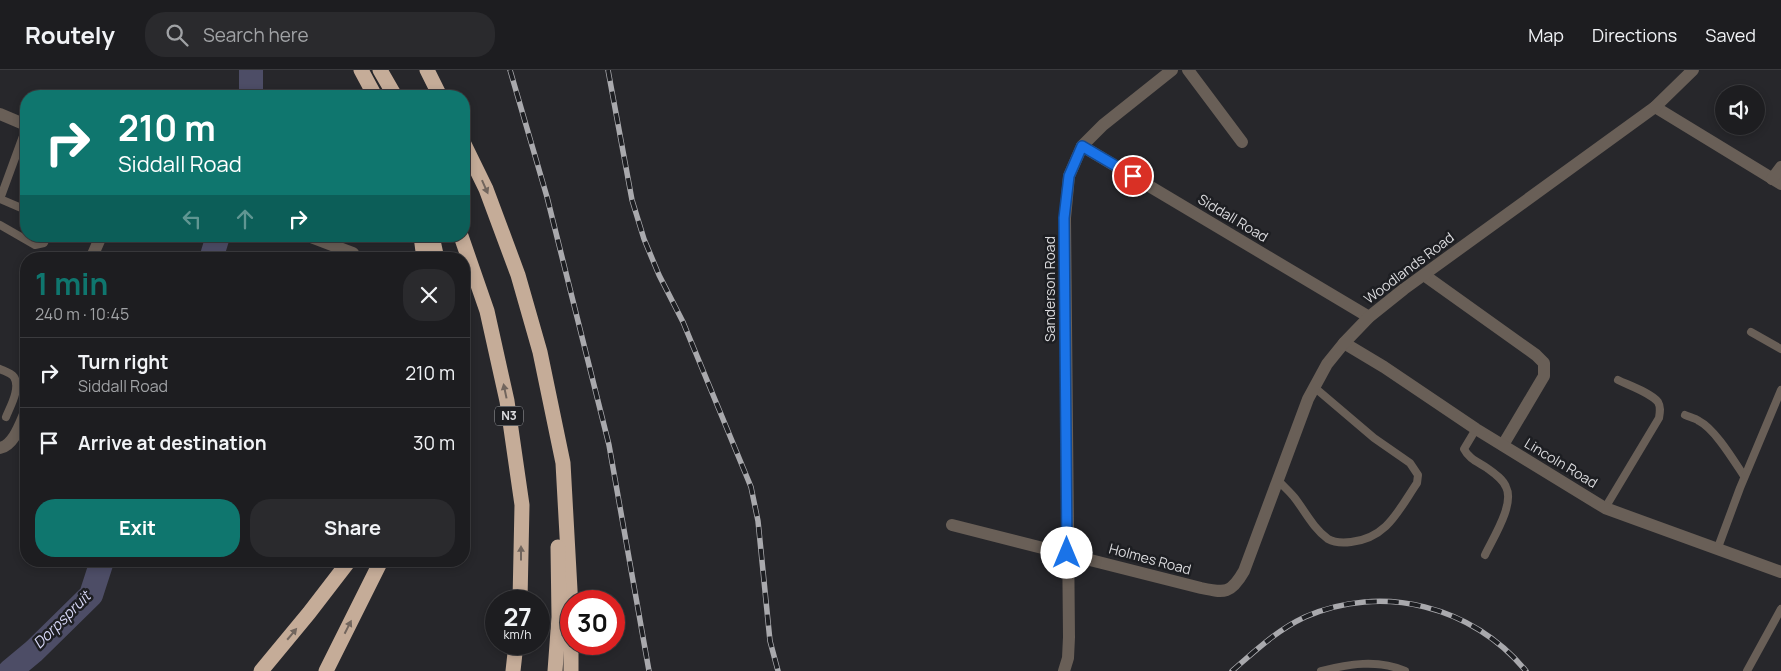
<!DOCTYPE html>
<meta charset="utf-8">
<style>
:root{--surface:#1d1d20;--page:#2a2a2d;--text:#f1f3f6;--muted:#a0a2a5;--line:#3b3b3e;--accent:#0f766e}
body{margin:0;font-family:Manrope,sans-serif;background:var(--page);color:var(--text);height:100vh;display:flex;flex-direction:column;font-size:19px;white-space:nowrap}
*{box-sizing:border-box;margin:0}
p{font-size:16px;color:var(--muted)}
.icon{flex:none;width:28px;height:28px;fill:none;stroke:currentColor;stroke-width:2;stroke-linecap:round;stroke-linejoin:round}
.map{position:relative;flex:1;overflow:hidden}
.side{position:absolute;left:20px;top:182px;width:450px;height:315px;display:flex;flex-direction:column;background:var(--surface);border-radius:20px;box-shadow:0 2px 8px #0003,0 0 0 1px var(--line)}
.side>*{flex:none}
.hud{position:absolute;left:20px;top:20px;width:450px;height:152px;border-radius:20px;box-shadow:0 2px 8px #0003,0 0 0 1px var(--line);background:#0f766e;color:#fff;overflow:hidden}
.tools{position:absolute;left:1715px;top:15px;display:grid;gap:10px}
.tools a{display:grid;place-items:center;width:50px;height:50px;border-radius:50%;background:var(--surface);box-shadow:0 2px 8px #0003,0 0 0 1px var(--line);font-size:25px}
.speed{position:absolute;left:485px;top:520px;display:flex;gap:10px;font-size:25px;font-weight:700;text-align:center}
.speed>*{display:grid;place-content:center;width:65px;height:65px;border-radius:50%;background:var(--surface);box-shadow:0 2px 8px #0003,0 0 0 1px var(--line);line-height:1}
.speed small{font-size:12px;font-weight:400}
.speed .limit{border:8px solid #d22;background:#fff;color:#111}
.pin{position:absolute;display:grid;place-items:center;width:42px;height:42px;color:#fff;margin:-21px;border:2px solid #fff;border-radius:50%;box-shadow:0 1px 5px #0007}
.me{position:absolute;width:55px;margin:-28px;rotate:0deg;stroke-linejoin:round;filter:drop-shadow(0 0 4px #0008)}
.turn{display:flex;align-items:center;gap:18px;height:105px;padding:0 15px;font-size:22px}
.turn .icon{width:65px;height:65px;stroke-width:2.5}
.turn b{display:block;font-size:35px;line-height:42px}
.lanes{display:flex;align-items:center;height:48px;padding:0 15px;background:#0003;justify-content:center;gap:25px;direction:ltr}
.lanes .off{opacity:.35}
.round{display:grid;place-items:center;flex:none;width:52px;height:52px;border-radius:20px;background:var(--page)}
.head{display:flex;align-items:center;justify-content:space-between;height:85px;padding:0 15px}
h1{font-size:30px;font-weight:700;line-height:38px;color:var(--accent)}
.action{display:flex;gap:10px;margin-top:auto;padding:10px 15px}
.action a{flex:1;height:58px;border-radius:20px;background:var(--accent);color:#fff;font-size:20px;font-weight:700;line-height:58px;text-align:center}
.action a+a{background:var(--page);color:var(--text)}
ul{padding:0;list-style:none}
li{display:flex;align-items:center;gap:15px;height:70px;padding:0 15px;border-top:1px solid var(--line)}
li div{flex:1}
li b{display:block;font-size:19px}
li em{font-style:normal}
header{display:flex;align-items:center;gap:30px;box-sizing:border-box;height:70px;padding:0 25px;background:var(--surface);border-bottom:1px solid var(--line)}
header strong{font-size:24px}
nav{display:flex;gap:28px;margin-inline-start:auto;font-size:18px}
.search{width:350px;height:45px;background:var(--page);display:flex;align-items:center;gap:12px;box-sizing:border-box;padding:0 18px;border-radius:20px;color:var(--muted);font-size:19px}
.map>svg:first-child{display:block}
.lines{fill:none;stroke-linecap:round;stroke-linejoin:round}
.river{stroke:#4d4d66;stroke-width:24}
.lane{stroke:#695f57;stroke-width:8}
.street{stroke:#695f57;stroke-width:12}
.highway{stroke:#c5ac98;stroke-width:15}
.rail-casing{stroke:#a9a9ad;stroke-width:5.5}
.rail{stroke:#1d1e22;stroke-width:4;stroke-dasharray:11;stroke-linecap:butt}
.oneway{fill:#71655d}
.route-casing{stroke:#114b97;stroke-width:12}
.route{stroke:#1a73e8;stroke-width:9}
.labels{text-anchor:middle;stroke-width:5;stroke-linejoin:round;paint-order:stroke}
.shield{fill:#1d1e22;stroke:#a1a2a5;stroke-width:1}
.shield-label{font-size:12px;font-weight:bold;fill:#dadadd}
.street-label{font-size:14px;fill:#dadadd;stroke:#1d1e22}
.water-label{font-size:15px;font-style:italic;fill:#d8d8f7;stroke:#1d1e22}
</style>
<header>
<strong>Routely</strong>
<div class="search"><svg class="icon" aria-label="search" viewBox="0 0 24 24"><circle cx="10" cy="10" r="6"/><path d="M15 15l6 6"/></svg>Search here</div>
<nav><a>Map</a><a>Directions</a><a>Saved</a></nav>
</header>
<div class="map">
<svg width="1781" height="601" viewBox="0 0 1781 601">
<rect width="100%" height="100%" fill="#27272b"/>
<g class="lines">
<!-- river -->
<g class="river">
<polyline points="251,26 251,0"/>
<polyline points="211,189 218,166"/>
<polyline points="10,601 34,581 91,525 102,491"/>
</g>
<!-- lane -->
<g class="lane">
<polyline points="26,58 0,129 26,140"/>
<polyline points="0,155 35,175 44,173 47,166"/>
<polyline points="1751,262 1781,279"/>
<path d="M 0,299 C 4,301 11,303 14,307 C 21,318 10,337 6,347"/>
<path d="M 1685,345 C 1689,347 1695,348 1699,351 C 1715,359 1734,391 1744,406"/>
<path d="M 1476,359 L 1464,379 C 1469,389 1478,392 1487,398 C 1494,403 1503,409 1506,417 C 1515,434 1493,468 1485,485"/>
<path d="M 1278,410 C 1283,416 1289,421 1294,427 C 1305,441 1313,458 1328,469 C 1335,473 1343,473 1351,472 C 1387,468 1398,441 1417,413 L 1418,405 L 1410,393 L 1374,368 L 1314,317"/>
<path d="M 1605,438 L 1659,348 C 1660,342 1661,337 1658,332 C 1651,323 1628,315 1618,310"/>
<polyline points="1717,480 1740,418 1781,320"/>
<path d="M 1321,601 C 1348,594 1378,589 1405,601"/>
<polyline points="1747,601 1781,539"/>
</g>
<!-- street -->
<g class="street">
<polyline points="1188,0 1242,72"/>
<polyline points="1655,37 1781,114"/>
<polyline points="0,44 26,55"/>
<polyline points="1082,76 1369,247"/>
<polyline points="1772,109 1781,97"/>
<polyline points="308,166 353,183"/>
<polyline points="91,189 101,166"/>
<polyline points="1424,205 1536,285 1544,293 1544,306 1503,375"/>
<polyline points="1344,273 1384,297 1476,359 1605,438 1781,502"/>
<path d="M 0,378 C 14,375 21,353 26,342"/>
<path d="M 952,455 L 1201,518 C 1225,523 1231,524 1244,501 L 1308,329 L 1327,294 L 1344,273 L 1369,247 L 1404,219 L 1655,37 L 1693,0"/>
<polyline points="1064,601 1068,588 1069,567 1065,148 1069,106 1082,76 1103,55 1172,0"/>
</g>
<!-- highway -->
<g class="highway">
<polyline points="361,0 375,26"/>
<polyline points="380,0 395,26"/>
<polyline points="427,0 440,26"/>
<polyline points="464,74 486,119 518,205 540,282 563,393 571,538"/>
<polyline points="421,166 424,189"/>
<polyline points="432,166 437,189"/>
<polyline points="461,166 487,241 507,331 522,435 520,531"/>
<polyline points="261,601 309,543 349,491"/>
<polyline points="326,601 381,491"/>
<polyline points="513,601 516,574"/>
<polyline points="555,601 559,547 558,477"/>
<polyline points="571,601 571,560"/>
</g>
<!-- rail casing -->
<g class="rail-casing">
<g id="rail">
<polyline points="510,0 547,127 609,375 649,601"/>
<polyline points="608,0 632,130 644,169 659,205 683,252 751,417 758,451 770,571 778,601"/>
<path d="M 1232,601 C 1255,581 1277,560 1305,547 C 1382,513 1473,536 1526,601"/>
</g>
</g>
<!-- rail -->
<use href="#rail" class="rail"/>
</g>
<!-- one-way arrows -->
<defs><path id="oneway-solid" d="M-6-.8H1V-3.2L6.5 0L1 3.2V.8H-6Z" transform="scale(1.25)"/></defs>
<g class="oneway">
<use href="#oneway-solid" transform="translate(485 117) rotate(66)"/>
<use href="#oneway-solid" transform="translate(505 321) rotate(-102)"/>
<use href="#oneway-solid" transform="translate(521 483) rotate(-90)"/>
<use href="#oneway-solid" transform="translate(348 557) rotate(-63)"/>
<use href="#oneway-solid" transform="translate(292 564) rotate(-50)"/>
</g>
<g class="lines">
<!-- route casing -->
<g class="route-casing">
<polyline id="route" points="1067,483 1064,148 1069,106 1082,76 1133,106"/>
</g>
<!-- route -->
<use href="#route" class="route"/>
</g>
<g class="labels">
<!-- shield labels -->
<rect class="shield" x="495" y="336.5" width="28" height="19" rx="4"/>
<g class="shield-label">
<text x="509" y="350">N3</text>
</g>
<!-- street labels -->
<g class="street-label">
<text transform="translate(1233 148) rotate(31)" y="5">Siddall Road</text>
<text transform="translate(1409 198) rotate(-37)" y="5">Woodlands Road</text>
<text transform="translate(1050 219) rotate(-90)" y="5">Sanderson Road</text>
<text transform="translate(1561 393) rotate(31)" y="5">Lincoln Road</text>
<text transform="translate(1150 489) rotate(15)" y="5">Holmes Road</text>
</g>
<!-- water labels -->
<g class="water-label">
<text transform="translate(62 550) rotate(-45)" y="5">Dorpspruit</text>
</g>
</g>
</svg>
<div class="tools">
<a><svg class="icon" aria-label="sound" viewBox="0 0 24 24"><path d="M4 9h4l5-4v14l-5-4H4zM17 9q2 3 0 6"/></svg></a>
</div>
<div class="speed"><div>27<small>km/h</small></div><div class="limit">30</div></div>
<div class="pin" style="left:1133px;top:106px;background:#d93025"><svg class="icon" aria-label="arrive" viewBox="0 0 24 24"><path d="M6 21V4h12l-3 4 3 4H6"/></svg></div>
<svg class="me" style="left:1067px;top:483px" viewBox="-20 -20 40 40"><circle r="19" fill="#fff"/><path d="M0-13L10 11 0 6-10 11z" fill="#1a73e8"/></svg>
<div class="hud">
<div class="turn"><svg class="icon" aria-label="right" viewBox="0 0 24 24"><path d="M7 20v-9h11M14 6l5 5-5 5"/></svg><div><b>210 m</b>Siddall Road</div></div>
<div class="lanes"><svg class="icon off" aria-label="left" viewBox="0 0 24 24"><path d="M17 20v-9H6M10 6l-5 5 5 5"/></svg><svg class="icon off" aria-label="ahead" viewBox="0 0 24 24"><path d="M12 20V5M6 11l6-6 6 6"/></svg><svg class="icon" aria-label="right" viewBox="0 0 24 24"><path d="M7 20v-9h11M14 6l5 5-5 5"/></svg></div>
</div>
<section class="side">
<div class="head"><div><h1>1 min</h1><p>240 m · 10:45</p></div><a class="round"><svg class="icon" aria-label="close" viewBox="0 0 24 24"><path d="M6 6l12 12M18 6L6 18"/></svg></a></div>
<ul>
<li><svg class="icon" aria-label="right" viewBox="0 0 24 24"><path d="M7 20v-9h11M14 6l5 5-5 5"/></svg><div><b>Turn right</b><p>Siddall Road</p></div><em>210 m</em></li>
<li><svg class="icon" aria-label="arrive" viewBox="0 0 24 24"><path d="M6 21V4h12l-3 4 3 4H6"/></svg><div><b>Arrive at destination</b></div><em>30 m</em></li>
</ul>
<div class="action"><a>Exit</a><a>Share</a></div>
</section>
</div>
